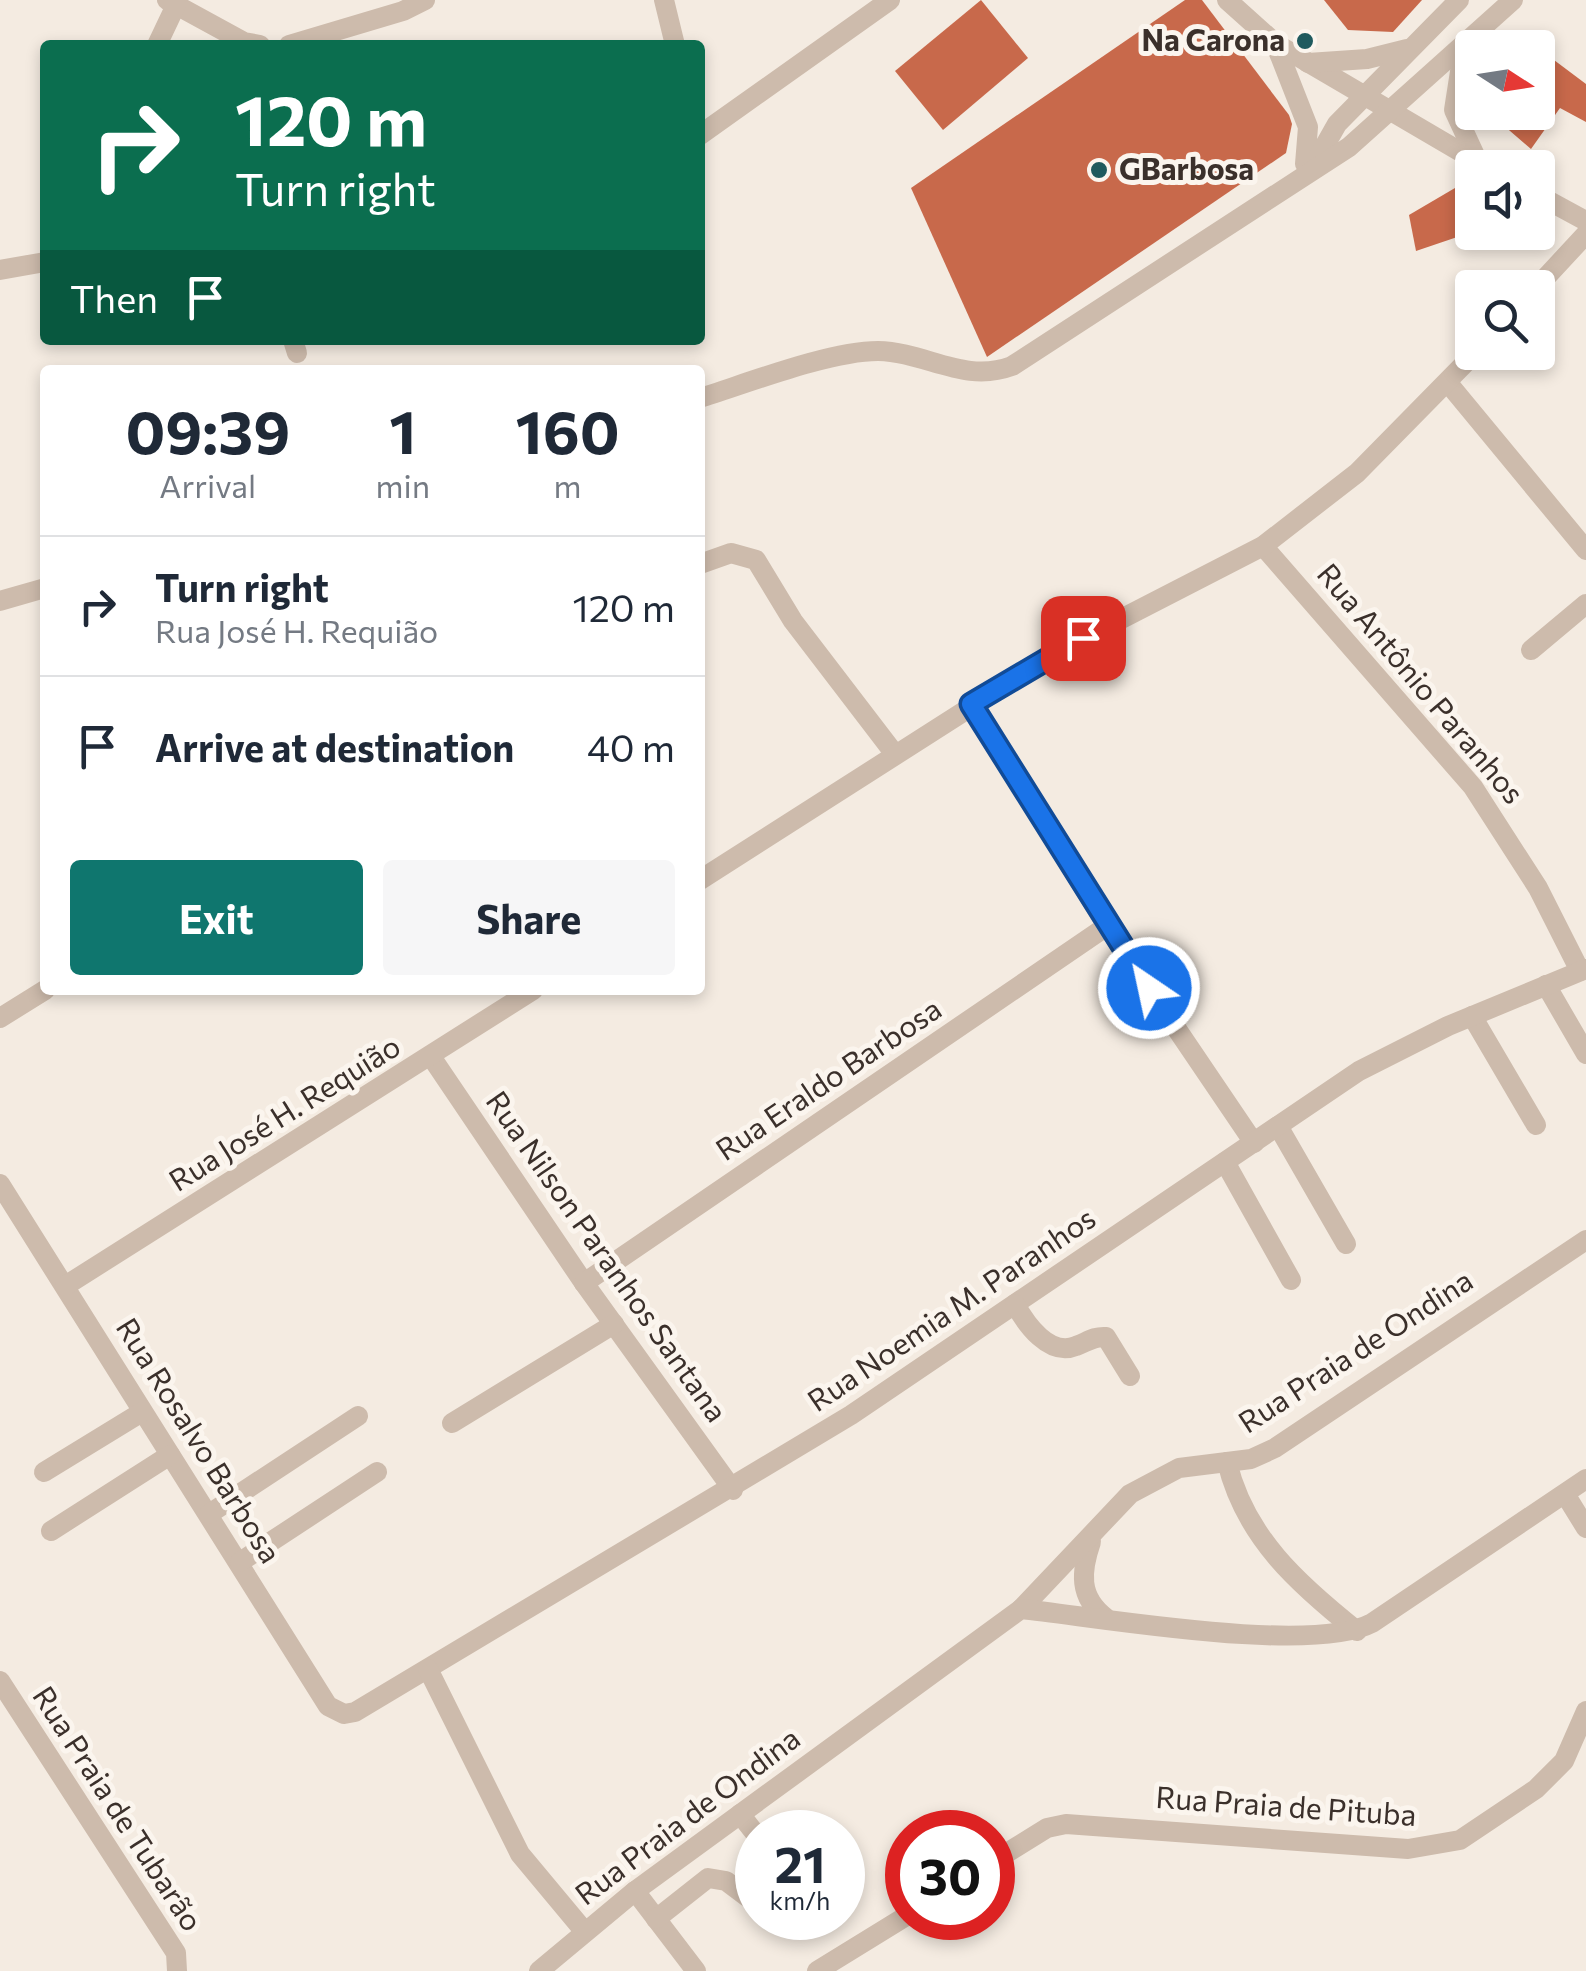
<!DOCTYPE html>
<meta charset="utf-8">
<style>
:root{--surface:#fff;--page:#f6f6f7;--text:#1f2937;--muted:#747a83;--line:#e0e1e3;--accent:#0f766e}
body{margin:0;font-family:Commissioner,sans-serif;background:var(--page);color:var(--text);height:100vh;display:flex;flex-direction:column;font-size:38px;white-space:nowrap}
*{box-sizing:border-box;margin:0}
p{font-size:32px;color:var(--muted)}
.icon{flex:none;width:55px;height:55px;fill:none;stroke:currentColor;stroke-width:2;stroke-linecap:round;stroke-linejoin:round}
.map{position:relative;flex:1;overflow:hidden}
.details{position:absolute;left:40px;top:365px;width:665px;height:630px;display:flex;flex-direction:column;background:var(--surface);border-radius:10px;box-shadow:0 5px 15px #0003}
.details>*{flex:none}
.banner{position:absolute;left:40px;top:40px;width:665px;height:305px;border-radius:10px;box-shadow:0 5px 15px #0003;background:#0b6e4f;color:#fff;overflow:hidden}
.needle{width:65px;rotate:102deg}
.controls{position:absolute;left:1455px;top:30px;display:grid;gap:20px}
.controls a{display:grid;place-items:center;width:100px;height:100px;border-radius:10px;background:var(--surface);box-shadow:0 5px 15px #0003;font-size:50px}
.speed{position:absolute;left:735px;top:1810px;display:flex;gap:20px;font-size:50px;font-weight:700;text-align:center}
.speed>*{display:grid;place-content:center;width:130px;height:130px;border-radius:50%;background:var(--surface);box-shadow:0 5px 15px #0003;line-height:1}
.speed small{font-size:25px;font-weight:400}
.speed .limit{border:15px solid #d22;background:#fff;color:#111}
.pin{position:absolute;display:grid;place-items:center;width:85px;height:85px;color:#fff;margin:-42px;border-radius:20px;box-shadow:0 5px 15px #0006}
.me{position:absolute;width:110px;margin:-55px;rotate:326deg;stroke-linejoin:round;filter:drop-shadow(0 0 8px #0008)}
.turn{display:flex;align-items:center;gap:35px;height:210px;padding:0 30px;font-size:45px}
.turn .icon{width:130px;height:130px;stroke-width:2.5}
.turn b{display:block;font-size:70px;line-height:85px}
.then{display:flex;align-items:center;height:95px;padding:0 30px;background:#0003;gap:20px;font-size:38px}
.eta{display:flex;justify-content:space-evenly;align-items:center;height:170px;text-align:center}
.eta b{font-size:60px;font-weight:700;line-height:70px}
.button{display:flex;gap:20px;margin-top:auto;padding:20px 30px}
.button a{flex:1;height:115px;border-radius:10px;background:var(--accent);color:#fff;font-size:40px;font-weight:700;line-height:115px;text-align:center}
.button a+a{background:var(--page);color:var(--text)}
ul{padding:0;list-style:none}
li{display:flex;align-items:center;gap:30px;height:140px;padding:0 30px;border-top:2px solid var(--line)}
li div{flex:1}
li b{display:block;font-size:38px}
li em{font-style:normal}
.map>svg:first-child{display:block}
.building{fill:#c8694b}
.lines{fill:none;stroke-linecap:round;stroke-linejoin:round}
.minor{stroke:#cdbbac;stroke-width:20}
.route-casing{stroke:#114b97;stroke-width:25}
.route{stroke:#1a73e8;stroke-width:18}
.poi-dot{fill:#1f5a5e;stroke:#fbf5ee;stroke-width:4}
.labels{text-anchor:middle;stroke-width:10;stroke-linejoin:round;paint-order:stroke}
.poi-label{font-size:30px;font-weight:bold;fill:#3b302b;stroke:#fbf5ee;text-anchor:end}
.street-label{font-size:30px;fill:#3b302b;stroke:#fbf5ee}
</style>
<div class="map">
<svg width="1586" height="1971" viewBox="0 0 1586 1971">
<rect width="100%" height="100%" fill="#f4ebe1"/>
<!-- building -->
<g class="building">
<polygon points="981,0 1028,58 943,130 895,71"/>
<polygon points="1185,0 1202,0 1289,115 1292,124 1286,153 987,357 911,188"/>
<polygon points="1324,0 1422,0 1393,32 1348,30"/>
<polygon points="1538,48 1586,84 1586,122 1560,108 1531,149 1488,112 1538,112"/>
<polygon points="1472,178 1472,232 1416,251 1409,215"/>
</g>
<g class="lines">
<!-- minor -->
<g class="minor">
<polyline points="167,0 244,42 260,45"/>
<polyline points="664,0 675,45"/>
<polyline points="1227,0 1275,43 1488,168"/>
<polyline points="1275,43 1308,127 1305,164"/>
<polyline points="157,45 176,5"/>
<polyline points="289,45 403,11 425,0"/>
<polyline points="1464,46 1454,110 1478,162"/>
<polyline points="1308,63 1367,59 1407,49"/>
<polyline points="700,135 890,0"/>
<polyline points="1311,170 1337,124 1459,0"/>
<polyline points="1538,195 1586,221"/>
<polyline points="0,270 45,262"/>
<polyline points="1536,288 1586,234"/>
<polyline points="293,340 297,353"/>
<polyline points="1448,383 1586,550"/>
<path d="M 700,398 C 748,383 830,351 878,351 C 926,352 964,384 1012,366 L 1349,147 L 1513,0"/>
<polyline points="1263,546 1473,787 1538,888 1580,971"/>
<polyline points="700,564 731,553 756,560 793,621 894,753"/>
<polyline points="0,601 45,588"/>
<polyline points="1531,650 1586,604"/>
<polyline points="971,704 1107,926 1254,1143"/>
<polyline points="700,880 1057,652 1263,546 1357,473 1476,352"/>
<polyline points="1546,985 1586,1054"/>
<polyline points="1472,1016 1536,1125"/>
<polyline points="0,1018 45,990"/>
<polyline points="432,1058 584,1283 733,1490"/>
<polyline points="1278,1126 1346,1244"/>
<polyline points="1225,1162 1291,1280"/>
<polyline points="0,1184 328,1706 344,1714 355,1712 851,1415 1359,1071 1448,1026 1586,969"/>
<polyline points="584,1283 1107,926"/>
<polyline points="65,1286 533,990"/>
<path d="M 1015,1304 C 1026,1324 1049,1357 1076,1346 C 1087,1342 1094,1336 1106,1337 L 1130,1376"/>
<polyline points="452,1423 614,1324"/>
<path d="M 1227,1462 C 1245,1537 1298,1584 1357,1631"/>
<polyline points="44,1472 142,1412"/>
<polyline points="1565,1494 1586,1528"/>
<polyline points="209,1514 358,1416"/>
<polyline points="51,1531 170,1455"/>
<path d="M 1091,1542 C 1081,1571 1078,1597 1106,1618"/>
<polyline points="240,1562 377,1472"/>
<polyline points="1021,1609 1130,1494 1179,1468 1251,1459 1275,1448 1586,1240"/>
<polyline points="428,1669 520,1854 585,1932"/>
<polyline points="0,1681 176,1953 177,1971"/>
<polyline points="740,1814 758,1837"/>
<polyline points="992,1862 1047,1828 1066,1824 1408,1849 1460,1840 1536,1789 1564,1761 1586,1711"/>
<polyline points="635,1891 696,1971"/>
<polyline points="656,1919 708,1878 726,1881 758,1905"/>
<path d="M 539,1971 L 635,1891 L 1021,1609 C 1098,1617 1311,1655 1372,1623 L 1586,1479"/>
<polyline points="817,1971 908,1915"/>
</g>
</g>
<g class="lines">
<!-- route casing -->
<g class="route-casing">
<polyline id="route" points="1083,638 971,704 1149,988"/>
</g>
<!-- route -->
<use href="#route" class="route"/>
</g>
<!-- markers -->
<g class="poi-dot">
<circle cx="1305" cy="41" r="10"/>
<circle cx="1099" cy="170" r="10"/>
</g>
<g class="labels">
<!-- poi labels -->
<g class="poi-label">
<text x="1285" y="51">Na Carona</text>
<text x="1119" y="180" text-anchor="start">GBarbosa</text>
</g>
<!-- street labels -->
<g class="street-label">
<text transform="translate(1420 684) rotate(50)" y="10">Rua Antônio Paranhos</text>
<text transform="translate(829 1080) rotate(-34)" y="10">Rua Eraldo Barbosa</text>
<text transform="translate(285 1114) rotate(-32)" y="10">Rua José H. Requião</text>
<text transform="translate(606 1257) rotate(55)" y="10">Rua Nilson Paranhos Santana</text>
<text transform="translate(952 1310) rotate(-34)" y="10">Rua Noemia M. Paranhos</text>
<text transform="translate(1356 1352) rotate(-33)" y="10">Rua Praia de Ondina</text>
<text transform="translate(198 1441) rotate(58)" y="10">Rua Rosalvo Barbosa</text>
<text transform="translate(1286 1807) rotate(4)" y="10">Rua Praia de Pituba</text>
<text transform="translate(117 1809) rotate(57)" y="10">Rua Praia de Tubarão</text>
<text transform="translate(688 1817) rotate(-37)" y="10">Rua Praia de Ondina</text>
</g>
</g>
</svg>
<div class="controls">
<a><svg class="needle" viewBox="-14 -14 28 28"><path d="M0-13l5 13h-10z" fill="#e53935"/><path d="M0 13l5-13h-10z" fill="#747a83"/></svg></a>
<a><svg class="icon" aria-label="sound" viewBox="0 0 24 24"><path d="M4 9h4l5-4v14l-5-4H4zM17 9q2 3 0 6"/></svg></a>
<a><svg class="icon" aria-label="search" viewBox="0 0 24 24"><circle cx="10" cy="10" r="6"/><path d="M15 15l6 6"/></svg></a>
</div>
<div class="speed"><div>21<small>km/h</small></div><div class="limit">30</div></div>
<div class="pin" style="left:1083px;top:638px;background:#d93025"><svg class="icon" aria-label="arrive" viewBox="0 0 24 24"><path d="M6 21V4h12l-3 4 3 4H6"/></svg></div>
<svg class="me" style="left:1149px;top:988px" viewBox="-20 -20 40 40"><circle r="17" fill="#1a73e8" stroke="#fff" stroke-width="3"/><path d="M0-11L8 9 0 5-8 9z" fill="#fff"/></svg>
<div class="banner">
<div class="turn"><svg class="icon" aria-label="right" viewBox="0 0 24 24"><path d="M7 20v-9h11M14 6l5 5-5 5"/></svg><div><b>120 m</b>Turn right</div></div>
<div class="then">Then<svg class="icon" aria-label="arrive" viewBox="0 0 24 24"><path d="M6 21V4h12l-3 4 3 4H6"/></svg></div>
</div>
<section class="details">
<div class="eta">
<div><b>09:39</b><p>Arrival</p></div>
<div><b>1</b><p>min</p></div>
<div><b>160</b><p>m</p></div>
</div>
<ul>
<li><svg class="icon" aria-label="right" viewBox="0 0 24 24"><path d="M7 20v-9h11M14 6l5 5-5 5"/></svg><div><b>Turn right</b><p>Rua José H. Requião</p></div><em>120 m</em></li>
<li><svg class="icon" aria-label="arrive" viewBox="0 0 24 24"><path d="M6 21V4h12l-3 4 3 4H6"/></svg><div><b>Arrive at destination</b></div><em>40 m</em></li>
</ul>
<div class="button"><a>Exit</a><a>Share</a></div>
</section>
</div>
